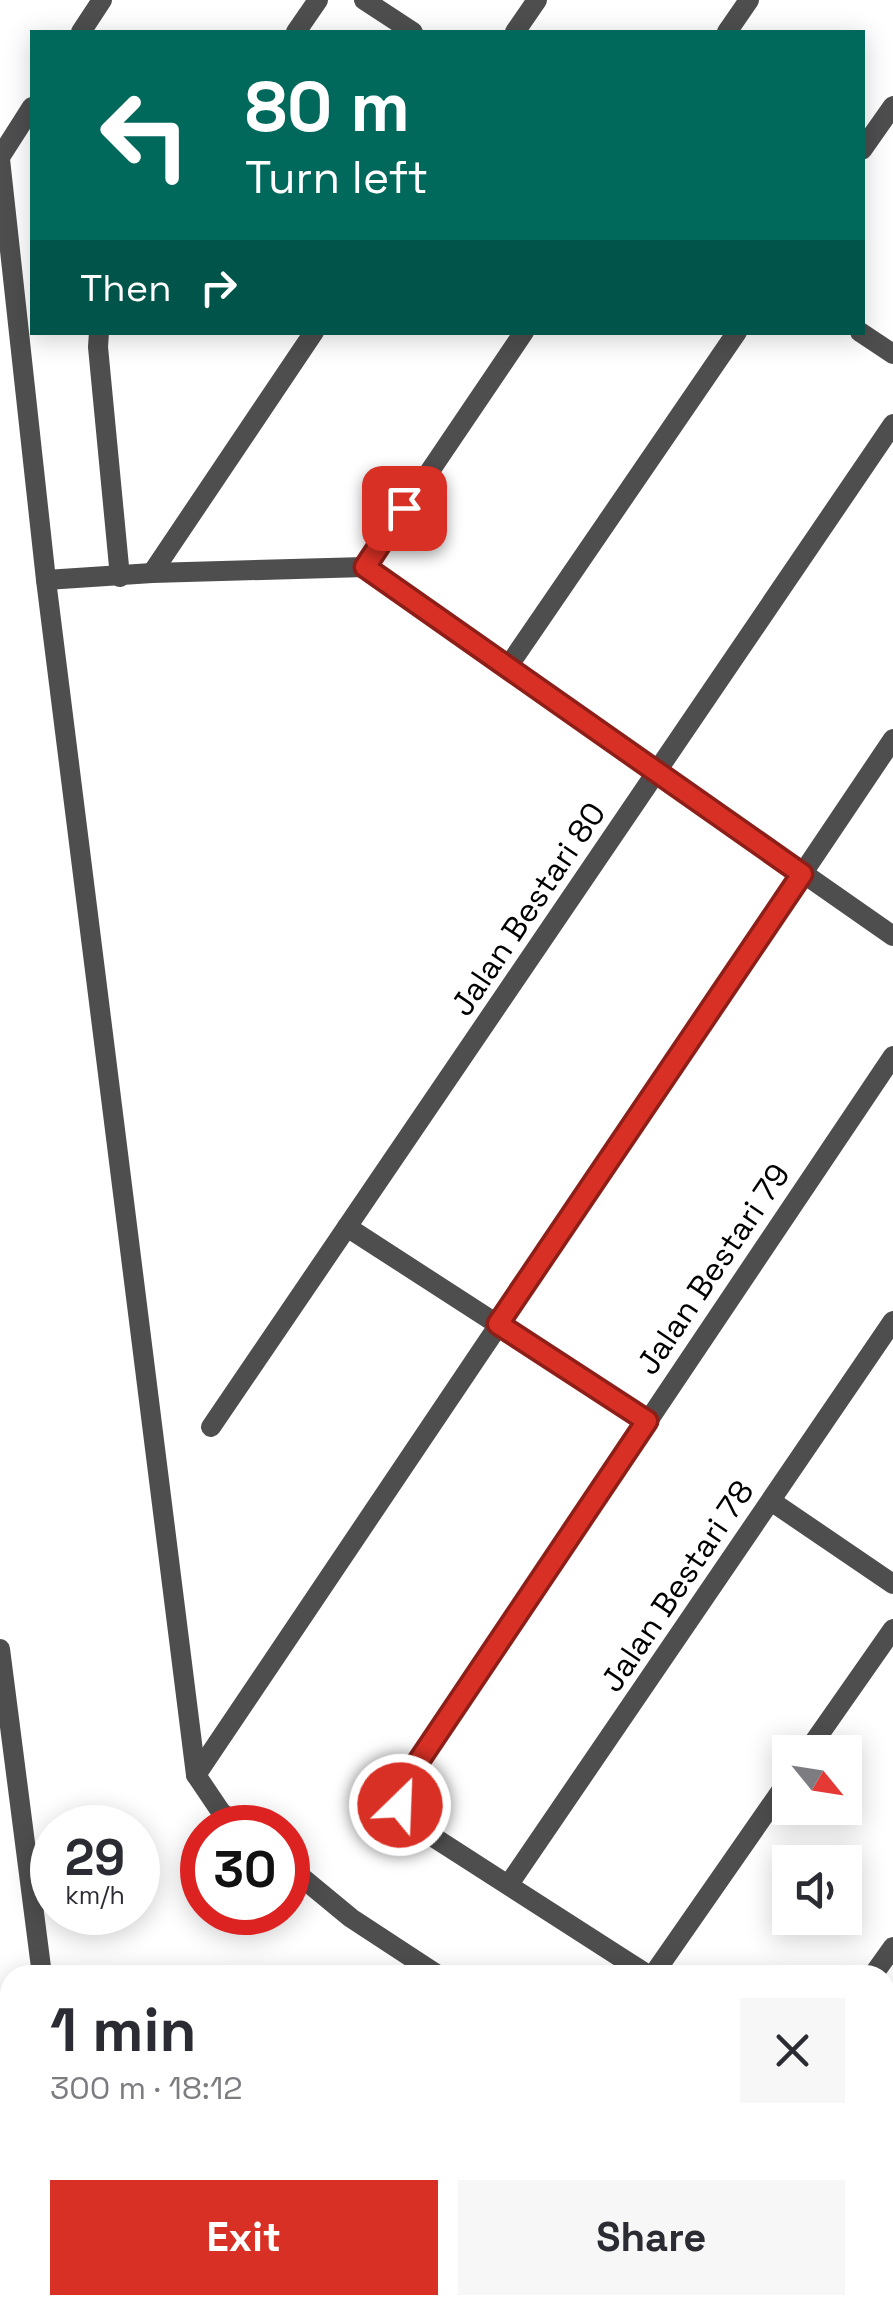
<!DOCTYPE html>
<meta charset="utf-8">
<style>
:root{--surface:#fff;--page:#f7f7f7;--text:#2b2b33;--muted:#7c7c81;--accent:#d93025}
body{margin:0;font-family:"Space Grotesk",sans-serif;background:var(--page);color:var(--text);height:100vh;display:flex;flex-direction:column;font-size:38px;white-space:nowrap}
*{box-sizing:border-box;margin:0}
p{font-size:32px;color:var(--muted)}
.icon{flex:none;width:55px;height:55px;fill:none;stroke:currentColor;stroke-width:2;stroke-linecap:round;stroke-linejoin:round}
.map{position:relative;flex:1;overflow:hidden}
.drawer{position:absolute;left:0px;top:1965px;width:895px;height:350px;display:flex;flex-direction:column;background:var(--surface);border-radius:30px 30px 0 0;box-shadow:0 5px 25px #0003}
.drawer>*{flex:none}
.hud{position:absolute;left:30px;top:30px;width:835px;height:305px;border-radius:0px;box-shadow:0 5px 25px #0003;background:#00695c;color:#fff;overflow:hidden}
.needle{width:65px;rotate:120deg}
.controls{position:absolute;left:772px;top:1735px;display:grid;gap:20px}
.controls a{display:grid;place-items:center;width:90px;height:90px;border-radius:0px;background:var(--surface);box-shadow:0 5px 25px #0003;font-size:50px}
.speed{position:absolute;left:30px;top:1805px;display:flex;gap:20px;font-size:50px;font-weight:700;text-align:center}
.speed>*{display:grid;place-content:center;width:130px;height:130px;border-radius:50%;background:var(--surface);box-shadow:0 5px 25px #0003;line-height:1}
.speed small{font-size:25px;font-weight:400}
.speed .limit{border:15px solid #d22;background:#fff;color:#111}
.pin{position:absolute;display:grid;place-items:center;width:85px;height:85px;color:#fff;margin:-42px;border-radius:20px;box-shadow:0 5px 15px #0006}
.me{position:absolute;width:110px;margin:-55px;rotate:24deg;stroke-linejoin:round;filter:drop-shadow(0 0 8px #0008)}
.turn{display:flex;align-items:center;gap:35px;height:210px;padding:0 50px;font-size:45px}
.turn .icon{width:130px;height:130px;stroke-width:2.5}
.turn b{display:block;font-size:70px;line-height:85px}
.then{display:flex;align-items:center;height:95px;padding:0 50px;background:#0003;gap:20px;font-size:38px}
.round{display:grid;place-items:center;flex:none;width:105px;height:105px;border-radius:0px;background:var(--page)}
.overview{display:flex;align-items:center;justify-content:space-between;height:170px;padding:0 50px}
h1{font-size:60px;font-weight:800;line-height:75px}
.button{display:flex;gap:20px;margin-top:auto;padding:20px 50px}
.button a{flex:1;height:115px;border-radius:0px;background:var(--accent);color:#fff;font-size:40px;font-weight:800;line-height:115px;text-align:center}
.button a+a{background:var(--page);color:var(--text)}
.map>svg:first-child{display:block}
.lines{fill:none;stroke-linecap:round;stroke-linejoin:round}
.lane{stroke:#4e4e4e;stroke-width:20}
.street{stroke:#4e4e4e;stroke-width:20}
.route-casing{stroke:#8d1f18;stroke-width:25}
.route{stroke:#d93025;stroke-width:18}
.labels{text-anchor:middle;stroke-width:9;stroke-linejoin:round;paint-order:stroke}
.street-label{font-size:32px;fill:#000;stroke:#fff}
</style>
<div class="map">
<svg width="893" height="2315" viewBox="0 0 893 2315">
<rect width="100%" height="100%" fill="#fff"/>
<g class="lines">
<!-- lane -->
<g class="lane">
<polyline points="364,0 413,32"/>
<polyline points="81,32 102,0"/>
<polyline points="515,32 537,0"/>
<polyline points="862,150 893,106"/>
<polyline points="0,157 32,107"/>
<polyline points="860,332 893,354"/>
<polyline points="152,573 314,332"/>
<polyline points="507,668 737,332"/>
<polyline points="347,1227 647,1421"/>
<polyline points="771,1501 893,1584"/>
<polyline points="807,1752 893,1629"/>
<polyline points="196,1775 893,739"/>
<polyline points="653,1975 790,1778"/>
</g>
<!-- street -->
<g class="street">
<polyline points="296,32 318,0"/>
<polyline points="727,32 749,0"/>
<polyline points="0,159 46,580 196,1775 221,1812 240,1828"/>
<polyline points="99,332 98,347 120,577"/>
<polyline points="365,567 524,332"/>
<polyline points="46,580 152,573 365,567 893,936"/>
<polyline points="211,1427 893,424"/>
<polyline points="0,1649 42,1975"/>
<polyline points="288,1866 351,1918 438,1975"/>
<polyline points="509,1884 893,1321"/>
<polyline points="648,1975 413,1824 400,1805 405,1783 893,1056"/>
<polyline points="873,1975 893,1947"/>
<polyline points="885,2137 893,2143"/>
<polyline points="0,2173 10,2172"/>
<polyline points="885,2258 893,2263"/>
<polyline points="82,2305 83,2315"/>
</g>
</g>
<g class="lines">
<!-- route casing -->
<g class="route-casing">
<polyline id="route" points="400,1805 404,1783 647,1421 498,1324 802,874 365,567 404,508"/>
</g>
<!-- route -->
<use href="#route" class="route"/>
</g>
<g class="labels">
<!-- street labels -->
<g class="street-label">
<text transform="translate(528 909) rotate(-56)" y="11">Jalan Bestari 80</text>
<text transform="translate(713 1269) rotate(-56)" y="11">Jalan Bestari 79</text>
<text transform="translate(677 1586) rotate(-56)" y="11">Jalan Bestari 78</text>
</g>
</g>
</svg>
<div class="controls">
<a><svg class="needle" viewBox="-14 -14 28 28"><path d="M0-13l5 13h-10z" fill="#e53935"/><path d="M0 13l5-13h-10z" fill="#7c7c81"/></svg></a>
<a><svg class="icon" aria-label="sound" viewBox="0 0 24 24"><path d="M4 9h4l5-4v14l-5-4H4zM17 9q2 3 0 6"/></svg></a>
</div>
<div class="speed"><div>29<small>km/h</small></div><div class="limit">30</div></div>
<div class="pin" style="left:404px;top:508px;background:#d93025"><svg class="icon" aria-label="arrive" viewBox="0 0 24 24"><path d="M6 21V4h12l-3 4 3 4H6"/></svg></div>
<svg class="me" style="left:400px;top:1805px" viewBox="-20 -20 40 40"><circle r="17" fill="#d93025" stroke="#fff" stroke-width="3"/><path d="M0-11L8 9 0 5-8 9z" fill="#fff"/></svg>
<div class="hud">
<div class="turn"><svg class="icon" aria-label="left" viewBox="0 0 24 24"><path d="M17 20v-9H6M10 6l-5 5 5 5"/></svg><div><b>80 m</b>Turn left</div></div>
<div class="then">Then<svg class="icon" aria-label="right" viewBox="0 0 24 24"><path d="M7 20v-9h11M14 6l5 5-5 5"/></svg></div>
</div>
<section class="drawer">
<div class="overview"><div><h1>1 min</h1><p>300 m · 18:12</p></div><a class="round"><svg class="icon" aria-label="close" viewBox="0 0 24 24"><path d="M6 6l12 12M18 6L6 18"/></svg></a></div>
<div class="button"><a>Exit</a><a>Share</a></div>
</section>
</div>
